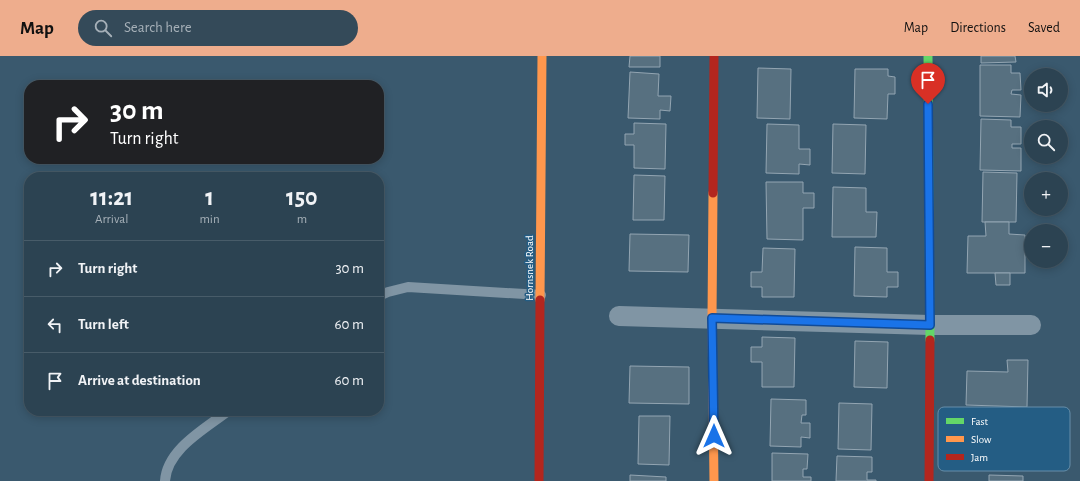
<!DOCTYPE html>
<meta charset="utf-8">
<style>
:root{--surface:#2c4352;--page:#344a59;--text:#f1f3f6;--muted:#a6b0b8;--line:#485c69;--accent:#eead8d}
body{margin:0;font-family:"Alegreya Sans",sans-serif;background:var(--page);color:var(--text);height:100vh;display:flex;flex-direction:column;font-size:15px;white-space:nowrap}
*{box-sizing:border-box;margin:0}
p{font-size:13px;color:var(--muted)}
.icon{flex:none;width:22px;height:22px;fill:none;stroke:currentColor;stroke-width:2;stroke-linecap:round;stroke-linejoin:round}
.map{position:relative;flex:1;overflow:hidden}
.drawer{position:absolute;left:24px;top:116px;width:360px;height:244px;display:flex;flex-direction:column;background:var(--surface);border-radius:16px;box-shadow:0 2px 10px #0003,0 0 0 1px var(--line)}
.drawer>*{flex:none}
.banner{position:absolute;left:24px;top:24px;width:360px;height:84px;border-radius:16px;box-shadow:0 2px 10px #0003,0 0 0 1px var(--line);background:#202124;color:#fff;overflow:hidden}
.buttons{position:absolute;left:1024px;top:12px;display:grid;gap:8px}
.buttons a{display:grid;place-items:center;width:44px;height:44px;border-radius:50%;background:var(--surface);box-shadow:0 2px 10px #0003,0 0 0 1px var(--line);font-size:20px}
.pin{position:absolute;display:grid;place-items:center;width:34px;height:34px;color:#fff;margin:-41px -17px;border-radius:50% 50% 50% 0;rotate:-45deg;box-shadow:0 0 4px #0007}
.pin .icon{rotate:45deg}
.me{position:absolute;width:44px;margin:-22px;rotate:0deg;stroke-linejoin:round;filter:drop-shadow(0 0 3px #0008)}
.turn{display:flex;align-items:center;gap:14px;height:84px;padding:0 20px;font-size:18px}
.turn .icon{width:52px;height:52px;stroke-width:2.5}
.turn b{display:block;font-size:28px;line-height:34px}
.eta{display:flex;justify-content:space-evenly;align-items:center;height:68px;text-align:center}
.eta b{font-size:24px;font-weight:700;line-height:28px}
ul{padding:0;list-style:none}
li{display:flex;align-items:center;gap:12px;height:56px;padding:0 20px;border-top:1px solid var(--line)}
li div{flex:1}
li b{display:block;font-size:15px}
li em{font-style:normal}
header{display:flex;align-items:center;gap:24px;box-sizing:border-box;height:56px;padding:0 20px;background:var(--accent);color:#111}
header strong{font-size:19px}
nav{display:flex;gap:22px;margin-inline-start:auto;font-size:14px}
.search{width:280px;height:36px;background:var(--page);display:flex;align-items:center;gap:10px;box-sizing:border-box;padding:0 14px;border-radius:22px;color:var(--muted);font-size:15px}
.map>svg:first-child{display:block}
.building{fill:#577080;stroke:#93a5b2}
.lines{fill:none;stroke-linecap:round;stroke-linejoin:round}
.lane{stroke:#8095a4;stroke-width:10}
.street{stroke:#8095a4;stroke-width:20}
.fast{stroke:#63d668;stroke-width:9}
.slow{stroke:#ff974d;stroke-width:9}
.jam{stroke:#b3261e;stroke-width:9}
.route-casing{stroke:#114b97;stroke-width:10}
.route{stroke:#1a73e8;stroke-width:7}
.labels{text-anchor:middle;stroke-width:3;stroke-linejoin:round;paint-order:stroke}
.street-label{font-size:11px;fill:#fff;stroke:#245d84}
.key{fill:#245d84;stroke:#668ea9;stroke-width:1}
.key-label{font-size:11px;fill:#fff}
</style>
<header>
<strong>Map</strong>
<div class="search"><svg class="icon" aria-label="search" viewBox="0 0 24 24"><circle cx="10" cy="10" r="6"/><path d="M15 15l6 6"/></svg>Search here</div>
<nav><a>Map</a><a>Directions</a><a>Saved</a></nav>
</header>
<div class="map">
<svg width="1080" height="425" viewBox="0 0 1080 425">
<rect width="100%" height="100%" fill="#3a596e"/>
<!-- building -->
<g class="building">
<polygon points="630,0 660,0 660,11 629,11"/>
<polygon points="981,0 1015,0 1016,6 981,7"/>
<polygon points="980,9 1011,9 1011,17 1020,17 1021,34 1012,34 1011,38 1021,39 1020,61 980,60"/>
<polygon points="758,12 791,13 790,63 757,62"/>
<polygon points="855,13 888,13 888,20 895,21 895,38 888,38 887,63 854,62"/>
<polygon points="630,16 659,18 658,40 671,40 670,55 660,54 660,63 628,62"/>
<polygon points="981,63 1011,64 1011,71 1021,71 1021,88 1012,88 1012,92 1021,92 1021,115 980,114"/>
<polygon points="634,67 666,68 665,113 634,112 634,89 625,89 625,78 634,78"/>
<polygon points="767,68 799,69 799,93 810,93 810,109 799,108 799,118 766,117"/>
<polygon points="833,68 866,69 865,118 832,117"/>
<polygon points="983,116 1017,117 1016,166 982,166"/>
<polygon points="634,119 665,120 664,164 633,164"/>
<polygon points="766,126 803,126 803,137 814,137 814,152 803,152 803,184 767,183"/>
<polygon points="833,131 866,132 866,156 877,156 876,181 832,181"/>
<polygon points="985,166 1009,166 1009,178 1025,179 1025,217 967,217 968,180 986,180"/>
<polygon points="630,178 689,179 688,216 629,215"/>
<polygon points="855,191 887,192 887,216 898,216 898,231 887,231 887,241 854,240"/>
<polygon points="763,192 795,193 794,241 762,241 762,231 751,231 751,216 762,216"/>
<polygon points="995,217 1010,217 1010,229 996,229"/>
<polygon points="762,281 795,282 794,331 762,331 762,306 751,306 751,291 762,291"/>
<polygon points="855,285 888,286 887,332 854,331"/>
<polygon points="1007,304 1028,304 1027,351 966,349 967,315 1008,316"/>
<polygon points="630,310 689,311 689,348 629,347"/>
<polygon points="771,343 806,344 806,359 802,359 801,367 810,367 810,382 801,381 801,391 770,390"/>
<polygon points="839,347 872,348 871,394 838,393"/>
<polygon points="639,360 670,360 669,409 638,408"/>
<polygon points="772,397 808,398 807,413 803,413 803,421 811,421 811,425 772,425"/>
<polygon points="837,400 872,401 872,416 867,416 867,424 876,424 876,425 836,425"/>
<polygon points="630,419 666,421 666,425 630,425"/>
<polygon points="989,419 1023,420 1023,425 989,425"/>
</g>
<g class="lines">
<!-- lane -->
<g class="lane">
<polyline points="379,240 388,236 408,231 541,239"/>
<path d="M 165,425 C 167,393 205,373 228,355"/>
</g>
<!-- street -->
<polyline class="street" points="619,260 930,269 1031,269"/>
<!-- fast -->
<polyline class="fast" points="928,0 930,284"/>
<!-- slow -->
<g class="slow">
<polyline points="713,137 712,262 714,425"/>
<polyline points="540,244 542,0"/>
</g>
<!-- jam -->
<g class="jam">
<polyline points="713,137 714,0"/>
<polyline points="539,425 540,244"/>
<polyline points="929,425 930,284"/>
</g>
</g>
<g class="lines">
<!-- route casing -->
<g class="route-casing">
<polyline id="route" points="714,380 712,262 930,269 928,48"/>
</g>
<!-- route -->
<use href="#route" class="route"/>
</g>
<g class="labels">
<!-- street labels -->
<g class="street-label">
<text transform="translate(529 212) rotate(-90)" y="4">Hornsnek Road</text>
</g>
</g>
<!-- legend -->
<rect x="938" y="351" width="132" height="64" rx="6" class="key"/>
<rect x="946" y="362" width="18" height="6" fill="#63d668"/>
<rect x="946" y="380" width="18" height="6" fill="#ff974d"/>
<rect x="946" y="398" width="18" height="6" fill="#b3261e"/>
<g class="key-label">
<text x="971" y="369">Fast</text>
<text x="971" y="387">Slow</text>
<text x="971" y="405">Jam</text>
</g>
</svg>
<div class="buttons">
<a><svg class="icon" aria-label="sound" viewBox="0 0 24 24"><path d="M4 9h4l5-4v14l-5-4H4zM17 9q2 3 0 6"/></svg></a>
<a><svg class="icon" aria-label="search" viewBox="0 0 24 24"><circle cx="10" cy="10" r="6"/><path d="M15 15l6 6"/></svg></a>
<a>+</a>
<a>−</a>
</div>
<div class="pin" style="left:928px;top:48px;background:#d93025"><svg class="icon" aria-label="arrive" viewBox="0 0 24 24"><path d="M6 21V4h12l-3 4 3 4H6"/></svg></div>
<svg class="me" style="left:714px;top:380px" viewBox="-20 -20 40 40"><path d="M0-17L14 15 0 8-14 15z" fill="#1a73e8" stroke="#fff" stroke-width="4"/></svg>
<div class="banner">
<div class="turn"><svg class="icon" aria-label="right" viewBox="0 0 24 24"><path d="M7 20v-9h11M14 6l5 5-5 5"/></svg><div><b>30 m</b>Turn right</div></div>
</div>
<section class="drawer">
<div class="eta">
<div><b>11:21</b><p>Arrival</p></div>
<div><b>1</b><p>min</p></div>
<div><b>150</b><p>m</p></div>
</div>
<ul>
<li><svg class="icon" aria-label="right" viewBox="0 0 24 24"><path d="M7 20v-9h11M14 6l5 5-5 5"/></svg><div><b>Turn right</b></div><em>30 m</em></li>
<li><svg class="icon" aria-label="left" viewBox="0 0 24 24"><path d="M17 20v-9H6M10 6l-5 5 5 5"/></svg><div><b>Turn left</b></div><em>60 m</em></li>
<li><svg class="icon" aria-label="arrive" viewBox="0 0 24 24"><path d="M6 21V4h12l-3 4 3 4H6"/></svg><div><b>Arrive at destination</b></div><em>60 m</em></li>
</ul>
</section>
</div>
